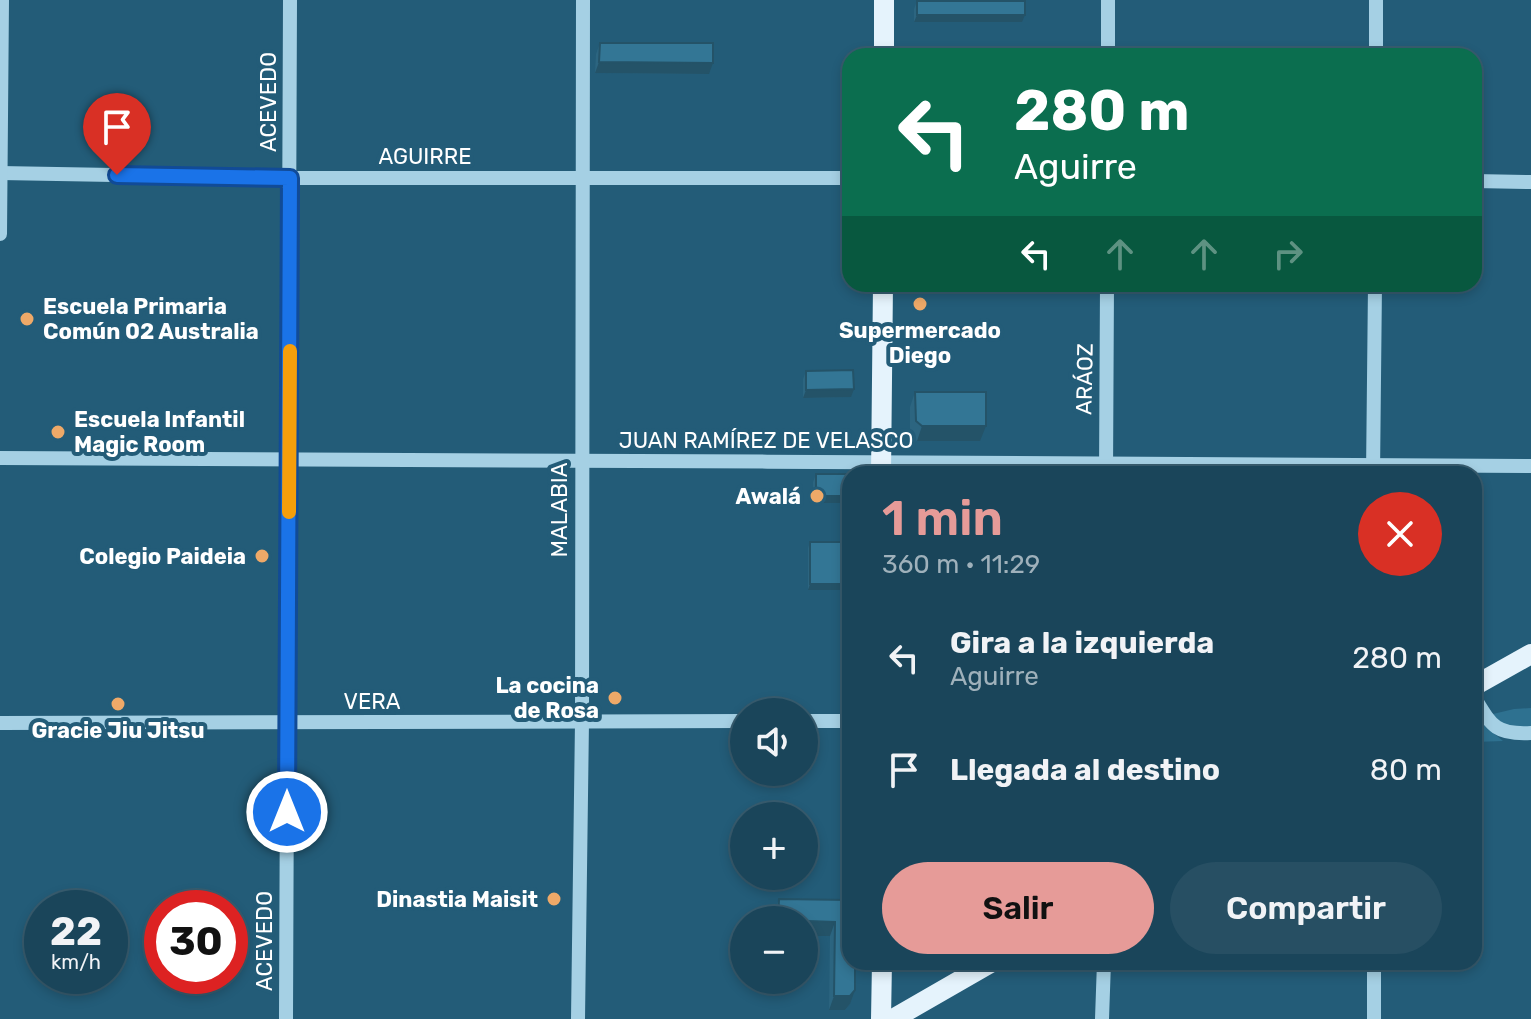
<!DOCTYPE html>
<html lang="es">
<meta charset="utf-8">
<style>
:root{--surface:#1a455a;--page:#274f63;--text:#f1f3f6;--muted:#9fb1bb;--line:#385d70;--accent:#e69b98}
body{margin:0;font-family:Rubik,sans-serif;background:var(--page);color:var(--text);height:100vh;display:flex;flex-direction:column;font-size:30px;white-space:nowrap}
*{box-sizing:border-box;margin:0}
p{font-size:26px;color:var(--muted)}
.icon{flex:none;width:44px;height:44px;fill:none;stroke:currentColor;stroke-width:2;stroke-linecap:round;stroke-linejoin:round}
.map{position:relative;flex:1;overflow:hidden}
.side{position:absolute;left:842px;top:466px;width:640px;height:504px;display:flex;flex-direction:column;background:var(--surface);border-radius:24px;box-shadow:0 4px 12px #0003,0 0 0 2px var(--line)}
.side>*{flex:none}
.top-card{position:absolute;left:842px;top:48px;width:640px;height:244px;border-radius:24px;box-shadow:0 4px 12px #0003,0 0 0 2px var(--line);background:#0b6e4f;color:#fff;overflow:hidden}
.controls{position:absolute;left:730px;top:698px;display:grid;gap:16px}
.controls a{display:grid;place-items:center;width:88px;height:88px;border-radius:50%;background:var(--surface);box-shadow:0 4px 12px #0003,0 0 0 2px var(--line);font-size:40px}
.speed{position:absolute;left:24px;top:890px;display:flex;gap:16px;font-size:40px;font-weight:700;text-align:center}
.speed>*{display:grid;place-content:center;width:104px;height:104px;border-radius:50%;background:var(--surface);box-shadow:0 4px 12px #0003,0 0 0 2px var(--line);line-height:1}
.speed small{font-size:20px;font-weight:400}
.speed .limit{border:12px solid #d22;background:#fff;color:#111}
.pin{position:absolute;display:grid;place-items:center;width:68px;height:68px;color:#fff;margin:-82px -34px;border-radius:50% 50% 50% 0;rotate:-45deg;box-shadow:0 0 8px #0007}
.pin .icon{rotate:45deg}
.me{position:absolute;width:88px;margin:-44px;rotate:0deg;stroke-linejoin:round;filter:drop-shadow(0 0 6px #0008)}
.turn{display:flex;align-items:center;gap:28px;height:168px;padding:0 40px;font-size:36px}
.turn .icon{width:104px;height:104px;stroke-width:2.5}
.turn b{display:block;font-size:56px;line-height:68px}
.lanes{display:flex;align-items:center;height:76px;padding:0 40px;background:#0003;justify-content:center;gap:40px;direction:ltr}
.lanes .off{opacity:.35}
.round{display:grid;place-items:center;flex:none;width:84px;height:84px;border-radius:42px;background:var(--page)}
.summary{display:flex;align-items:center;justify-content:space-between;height:136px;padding:0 40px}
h1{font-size:48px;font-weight:600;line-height:60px;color:var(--accent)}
.primary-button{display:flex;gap:16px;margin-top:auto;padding:16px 40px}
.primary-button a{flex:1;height:92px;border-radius:48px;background:var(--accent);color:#111;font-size:32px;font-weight:600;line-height:92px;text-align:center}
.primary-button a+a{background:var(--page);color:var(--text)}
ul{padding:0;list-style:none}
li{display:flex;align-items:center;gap:24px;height:112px;padding:0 40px}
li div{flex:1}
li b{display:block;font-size:30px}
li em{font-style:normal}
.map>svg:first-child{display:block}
.green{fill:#2e7190}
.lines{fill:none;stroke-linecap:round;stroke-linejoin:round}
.minor{stroke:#a5d0e4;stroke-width:14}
.major{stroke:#e5f3fc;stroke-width:20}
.wall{fill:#2c6580}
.shaded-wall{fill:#245368}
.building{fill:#337695;stroke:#245368;stroke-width:2}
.route-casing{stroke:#114b97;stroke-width:20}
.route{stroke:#1a73e8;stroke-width:14}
.slow{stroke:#f59e0b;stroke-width:14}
.poi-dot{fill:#eea968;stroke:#235c78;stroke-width:3}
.labels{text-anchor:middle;stroke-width:8;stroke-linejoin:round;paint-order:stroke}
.street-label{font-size:22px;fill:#fff;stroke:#235c78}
.poi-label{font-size:22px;font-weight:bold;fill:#fff;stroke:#235c78;text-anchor:end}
</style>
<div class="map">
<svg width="1531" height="1019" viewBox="0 0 1531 1019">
<rect width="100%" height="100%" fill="#235c78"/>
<!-- green -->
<g class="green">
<path d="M 1531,708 L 1531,729 C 1517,730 1501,726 1493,714 L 1514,709 Z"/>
<polygon points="1474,711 1485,726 1503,741 1474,742"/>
</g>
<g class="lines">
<!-- minor -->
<g class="minor">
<polyline points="1376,0 1376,56"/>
<polyline points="1108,56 1108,0"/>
<polyline points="0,173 290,178 850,178"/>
<polyline points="1474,181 1531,182"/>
<polyline points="0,234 2,0"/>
<path d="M 0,458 C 510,461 1021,462 1531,466"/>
<polyline points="1106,474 1107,284"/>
<polyline points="1373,474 1375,284"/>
<path d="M 1474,697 C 1491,725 1495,735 1531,733"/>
<polyline points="804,721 850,721"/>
<polyline points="0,723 744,721"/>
<polyline points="1374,962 1374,1019"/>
<polyline points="286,1019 290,0"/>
<polyline points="578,1019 582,721 583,0"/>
<polyline points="1102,1019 1104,962"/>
</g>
<!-- major -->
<g class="major">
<polyline points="884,0 884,56"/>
<polyline points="881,474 883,284"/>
<polyline points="1474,686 1531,654"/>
<polyline points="881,1019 882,962"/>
<polyline points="893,1019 992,962"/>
</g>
</g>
<!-- wall -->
<g class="wall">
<polygon points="917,1 1022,22 914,22 914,9"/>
<polygon points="600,43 709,74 595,73 596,54"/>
<polygon points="806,371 851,397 803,398 803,379"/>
<polygon points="915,392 980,441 917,441 910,436 910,407"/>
<polygon points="816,474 850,503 813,503 813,482"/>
<polygon points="810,542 850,542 808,590 808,548"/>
<polygon points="779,899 850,900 850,1004 845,1010 829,1010 830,936 804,920 773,920 774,913"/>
</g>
<!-- shaded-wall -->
<g class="shaded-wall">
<polygon points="917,15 1025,15 1022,22 914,22"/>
<polygon points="599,62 713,63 709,74 595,73"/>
<polygon points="854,389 851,397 803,398 806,390"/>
<polygon points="922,426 986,426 980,441 917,441"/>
<polygon points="816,496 850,496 850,503 813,503"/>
<polygon points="810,584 850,584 850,590 808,590"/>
<polygon points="804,922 835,922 830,936 804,936"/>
<polygon points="855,990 850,1004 845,1010 829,1010 834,996"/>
</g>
<!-- building -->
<g class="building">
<rect x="917" y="1" width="108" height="14"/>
<polygon points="600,43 713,43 713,63 599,62"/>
<polygon points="853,370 854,389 806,390 806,371"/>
<polygon points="915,392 986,392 986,426 922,426 916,421"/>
<polygon points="816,474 847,474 850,477 850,496 816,496"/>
<rect x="810" y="542" width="40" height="42"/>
<polygon points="779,899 850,900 850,962 855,962 855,990 850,996 834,996 835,922 778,920"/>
</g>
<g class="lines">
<!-- route casing -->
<g class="route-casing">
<polyline id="route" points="117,175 290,178 287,812"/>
</g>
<!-- route -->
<use href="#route" class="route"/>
<!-- slow -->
<polyline class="slow" points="289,512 290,351"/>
</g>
<!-- markers -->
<g class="poi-dot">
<circle cx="920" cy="304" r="8"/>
<circle cx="27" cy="319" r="8"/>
<circle cx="58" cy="432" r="8"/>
<circle cx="817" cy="496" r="8"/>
<circle cx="262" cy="556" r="8"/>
<circle cx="615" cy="698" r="8"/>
<circle cx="118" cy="704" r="8"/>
<circle cx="554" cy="899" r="8"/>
</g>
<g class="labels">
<!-- street labels -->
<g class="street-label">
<text transform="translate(268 102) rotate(-90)" y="8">ACEVEDO</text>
<text x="425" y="164">AGUIRRE</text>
<text transform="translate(1084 379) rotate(-89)" y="8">ARÁOZ</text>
<text x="766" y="448">JUAN RAMÍREZ DE VELASCO</text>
<text transform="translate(559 510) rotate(-90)" y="8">MALABIA</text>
<text x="372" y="709">VERA</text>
<text transform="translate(264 941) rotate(-90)" y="8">ACEVEDO</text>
</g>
<!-- poi labels -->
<g class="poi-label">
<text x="43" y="314" text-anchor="start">Escuela Primaria<tspan x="43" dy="25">Común 02 Australia</tspan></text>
<text x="920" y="338" text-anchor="middle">Supermercado<tspan x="920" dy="25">Diego</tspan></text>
<text x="74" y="427" text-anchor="start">Escuela Infantil<tspan x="74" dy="25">Magic Room</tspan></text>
<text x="801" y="504">Awalá</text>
<text x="246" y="564">Colegio Paideia</text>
<text x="599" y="693">La cocina<tspan x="599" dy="25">de Rosa</tspan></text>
<text x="118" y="738" text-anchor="middle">Gracie Jiu Jitsu</text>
<text x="538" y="907">Dinastia Maisit</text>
</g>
</g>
</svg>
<div class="controls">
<a><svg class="icon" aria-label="sound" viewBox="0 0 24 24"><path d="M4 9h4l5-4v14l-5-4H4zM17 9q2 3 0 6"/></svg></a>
<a>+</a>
<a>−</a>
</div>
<div class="speed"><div>22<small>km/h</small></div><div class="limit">30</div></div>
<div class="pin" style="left:117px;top:175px;background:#d93025"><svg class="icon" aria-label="arrive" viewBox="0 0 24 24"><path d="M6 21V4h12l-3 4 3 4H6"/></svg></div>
<svg class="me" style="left:287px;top:812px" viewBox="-20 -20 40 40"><circle r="17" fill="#1a73e8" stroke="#fff" stroke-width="3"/><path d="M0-11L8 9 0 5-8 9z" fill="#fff"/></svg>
<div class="top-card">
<div class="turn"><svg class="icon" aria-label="left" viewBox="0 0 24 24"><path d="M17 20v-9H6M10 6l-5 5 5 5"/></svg><div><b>280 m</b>Aguirre</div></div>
<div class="lanes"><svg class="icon" aria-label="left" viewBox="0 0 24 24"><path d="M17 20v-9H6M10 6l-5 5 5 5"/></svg><svg class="icon off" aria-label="ahead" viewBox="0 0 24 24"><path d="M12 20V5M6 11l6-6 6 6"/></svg><svg class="icon off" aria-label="ahead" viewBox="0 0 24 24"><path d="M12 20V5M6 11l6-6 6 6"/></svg><svg class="icon off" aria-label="right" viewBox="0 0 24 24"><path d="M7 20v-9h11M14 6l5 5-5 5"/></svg></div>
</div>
<section class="side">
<div class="summary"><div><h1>1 min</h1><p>360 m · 11:29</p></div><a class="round" style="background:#d93025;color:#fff"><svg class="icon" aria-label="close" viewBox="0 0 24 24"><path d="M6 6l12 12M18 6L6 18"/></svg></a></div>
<ul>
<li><svg class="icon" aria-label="left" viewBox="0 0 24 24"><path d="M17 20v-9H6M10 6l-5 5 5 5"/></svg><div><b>Gira a la izquierda</b><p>Aguirre</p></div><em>280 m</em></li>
<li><svg class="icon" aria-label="arrive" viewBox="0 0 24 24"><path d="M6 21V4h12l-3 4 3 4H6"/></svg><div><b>Llegada al destino</b></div><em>80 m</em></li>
</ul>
<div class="primary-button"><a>Salir</a><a>Compartir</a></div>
</section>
</div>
